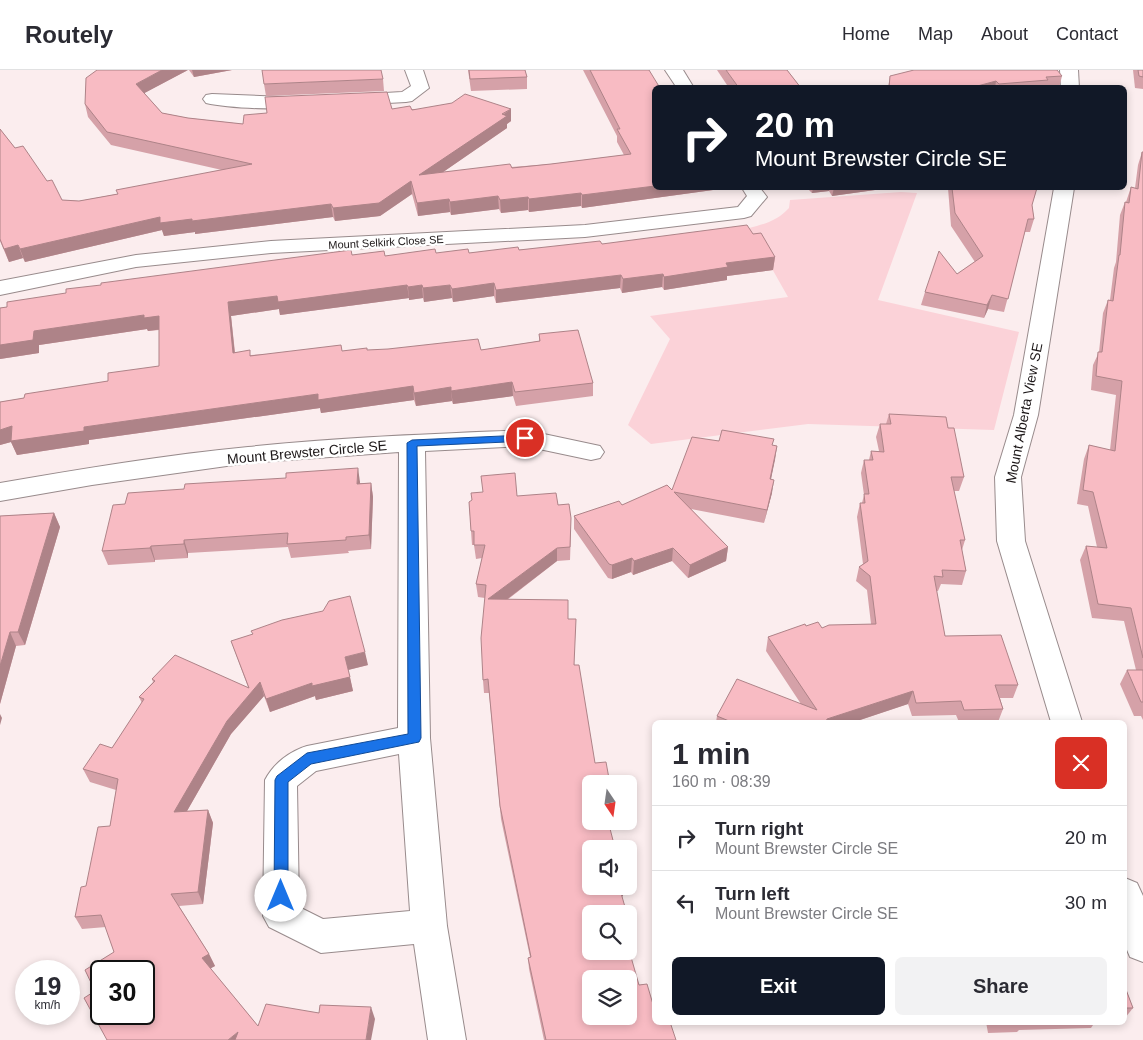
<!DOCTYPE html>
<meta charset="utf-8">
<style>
:root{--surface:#fff;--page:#f2f2f3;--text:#2b2b33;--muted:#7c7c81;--line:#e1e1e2;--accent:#111827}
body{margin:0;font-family:Arial,sans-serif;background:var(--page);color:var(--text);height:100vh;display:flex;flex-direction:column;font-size:19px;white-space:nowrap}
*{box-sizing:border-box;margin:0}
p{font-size:16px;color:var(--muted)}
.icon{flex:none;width:28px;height:28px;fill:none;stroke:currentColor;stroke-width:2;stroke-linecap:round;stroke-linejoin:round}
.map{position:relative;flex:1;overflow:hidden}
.drawer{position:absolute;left:652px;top:650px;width:475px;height:305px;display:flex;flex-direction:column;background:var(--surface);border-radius:8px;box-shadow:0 2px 8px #0003}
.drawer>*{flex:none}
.hud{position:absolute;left:652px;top:15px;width:475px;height:105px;border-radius:8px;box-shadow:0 2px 8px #0003;background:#111827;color:#fff;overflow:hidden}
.needle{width:32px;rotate:167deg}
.buttons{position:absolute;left:582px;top:705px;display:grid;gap:10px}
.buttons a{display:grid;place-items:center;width:55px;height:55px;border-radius:8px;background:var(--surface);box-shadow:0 2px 8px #0003;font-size:25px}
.speed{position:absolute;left:15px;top:890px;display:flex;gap:10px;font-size:25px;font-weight:700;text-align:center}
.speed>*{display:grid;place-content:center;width:65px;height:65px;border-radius:50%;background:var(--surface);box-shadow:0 2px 8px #0003;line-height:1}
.speed small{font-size:12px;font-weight:400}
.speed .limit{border:2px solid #111;border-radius:8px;background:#fff;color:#111}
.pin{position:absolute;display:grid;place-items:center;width:42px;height:42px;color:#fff;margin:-21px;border:2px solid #fff;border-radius:50%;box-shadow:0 1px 5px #0007}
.me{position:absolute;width:55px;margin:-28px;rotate:0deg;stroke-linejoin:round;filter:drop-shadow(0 0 4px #0008)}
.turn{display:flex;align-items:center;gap:18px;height:105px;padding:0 20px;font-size:22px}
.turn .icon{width:65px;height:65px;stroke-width:2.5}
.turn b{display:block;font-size:35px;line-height:42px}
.round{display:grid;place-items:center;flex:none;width:52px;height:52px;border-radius:8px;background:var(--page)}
.head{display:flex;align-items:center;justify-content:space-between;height:85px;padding:0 20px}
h1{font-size:30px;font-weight:700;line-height:38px}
.primary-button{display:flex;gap:10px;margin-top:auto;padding:10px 20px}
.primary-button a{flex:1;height:58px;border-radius:8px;background:var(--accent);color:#fff;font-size:20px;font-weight:700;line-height:58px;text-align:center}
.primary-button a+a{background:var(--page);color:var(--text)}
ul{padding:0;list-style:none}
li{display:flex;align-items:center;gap:15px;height:65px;padding:0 20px;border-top:1px solid var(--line)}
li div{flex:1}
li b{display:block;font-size:19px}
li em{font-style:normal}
header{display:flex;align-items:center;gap:30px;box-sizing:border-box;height:70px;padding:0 25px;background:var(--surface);border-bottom:1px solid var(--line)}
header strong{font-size:24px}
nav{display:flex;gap:28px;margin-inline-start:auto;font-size:18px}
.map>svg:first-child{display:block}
.green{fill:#fbd2d8}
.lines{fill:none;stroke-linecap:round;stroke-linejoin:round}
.minor-casing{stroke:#988b8c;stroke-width:2}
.minor{fill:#fff;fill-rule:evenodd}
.wall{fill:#d5a1a8}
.shaded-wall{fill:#ae8388}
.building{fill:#f8bbc3;stroke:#ae8388;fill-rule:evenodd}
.route{fill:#1a73e8;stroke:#114b97}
.labels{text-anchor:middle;stroke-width:5;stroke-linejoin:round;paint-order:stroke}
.far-street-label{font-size:11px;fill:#1c1718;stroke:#fff}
.street-label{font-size:14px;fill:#1c1718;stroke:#fff}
</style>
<header>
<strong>Routely</strong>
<nav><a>Home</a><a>Map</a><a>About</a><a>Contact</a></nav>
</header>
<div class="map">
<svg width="1143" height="970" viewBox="0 0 1143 970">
<rect width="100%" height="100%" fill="#fbedee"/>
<!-- green -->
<path class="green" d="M 901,122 L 917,123 L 878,230 L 1019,262 L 994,360 L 808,354 L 651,374 L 628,355 L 670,269 L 650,246 L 788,227 L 749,158 C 766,154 778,150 789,138 L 790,130 Z"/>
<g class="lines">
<!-- minor casing -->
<g class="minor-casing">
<g id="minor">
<polygon points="405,0 423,0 429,18 412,31 406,32 351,35 345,34 342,30 345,26 351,25 402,22 411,16"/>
<polygon points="665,0 683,0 694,18 677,18"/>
<polygon points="1060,0 1078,0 1079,18 1061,18"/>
<path d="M 212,24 L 309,28 L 312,32 L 309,36 C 287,41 228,38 206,33 L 203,29 L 206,25 Z"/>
<polygon points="742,118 760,118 767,127 751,146 744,148 585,167 271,183 136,197 0,225 0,211 136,185 271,171 585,155 738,137 747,126"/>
<polygon points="1054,118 1074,118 1038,345 1021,407 1025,471 1082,652 1051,652 997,471 995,407 1014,345"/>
<path d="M 525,360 L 600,376 L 604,382 L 600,388 L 591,390 L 525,376 L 425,381 L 430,668 L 447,856 L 466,970 L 428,970 L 414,874 L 321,883 L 269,857 L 263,846 L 265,710 C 273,694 290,681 307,676 L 398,658 L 399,382 L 248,393 L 92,415 L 0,431 L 0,413 C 82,399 165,385 248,377 C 340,367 433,364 525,360 ZM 399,684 L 410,841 L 323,849 L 299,837 L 297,716 L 316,701 Z"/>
<polygon points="1125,808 1137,813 1143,826 1143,892 1130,887 1125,875"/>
</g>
</g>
<!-- minor -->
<use href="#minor" class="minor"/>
</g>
<!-- wall -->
<g class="wall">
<polygon points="188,0 144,23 162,43 188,48 243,54 392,39 511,39 511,51 507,54 507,58 443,102 551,94 624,85 617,72 617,66 583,0 649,0 655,118 713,118 713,120 582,138 581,136 529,142 528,140 501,143 499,139 451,145 450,142 418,146 412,124 380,146 335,151 333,147 195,164 195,162 164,166 162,160 25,192 23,188 9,192 0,171 0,59 15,78 47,111 62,130 79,131 117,124 222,100 111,75 88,47 85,34"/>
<polygon points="189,0 232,0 194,7"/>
<polygon points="468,0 525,0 527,7 527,19 471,21"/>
<polygon points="717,0 787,0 801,18 729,18"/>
<polygon points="1133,0 1143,0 1143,19 1135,18"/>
<polygon points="890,6 1062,6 1059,18 888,18"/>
<polygon points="383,9 384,21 266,26 264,14"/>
<polygon points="1142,82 1143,82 1143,650 1141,646 1134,646 1120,614 1127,600 1136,600 1124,551 1092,548 1080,490 1086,476 1097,477 1088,436 1077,434 1084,389 1089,375 1110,380 1116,325 1091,320 1093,295 1099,282 1103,243 1108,230 1110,230 1114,198 1116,192 1120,145 1125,132 1126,132 1131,117 1135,118 1138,95"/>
<polygon points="807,118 876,118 875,120 832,126 829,121 812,123"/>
<polygon points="948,118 1037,118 1032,135 1034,149 1030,162 1025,162 1004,242 988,239 984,248 921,235 925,222 957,204 975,192 951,156"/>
<polygon points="753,164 775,187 773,200 727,206 727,210 664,220 662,217 622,223 620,218 496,233 494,226 453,232 452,228 424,232 423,228 409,230 409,228 280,245 279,239 231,246 235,282 251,285 367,280 481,280 539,271 539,264 593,313 593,326 516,336 513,326 453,334 452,331 416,336 414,330 321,343 320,338 89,370 89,374 17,385 11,372 0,375 0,332 24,328 108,311 159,296 159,260 148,261 147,259 39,275 39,283 0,289 0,238 352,185 385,186 436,183 469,183"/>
<polygon points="889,344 948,358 964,407 959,421 954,421 965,470 962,480 966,501 962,515 941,514 938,521 936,521 945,566 1018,615 1013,628 1000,628 1003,639 998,652 959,652 956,645 912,646 908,634 854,652 716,652 717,646 801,634 766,581 768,567 806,556 822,558 871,554 867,520 856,511 859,497 863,494 857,447 860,433 862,433 864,425 861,403 864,390 869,390 871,381 879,381 876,367 880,354 886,354"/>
<polygon points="719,371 777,376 771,409 772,423 764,453 691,439 728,477 726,491 688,508 672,491 633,505 631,502 612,509 608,508 574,459 574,446 622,435 672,420"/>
<polygon points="360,412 360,413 371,413 373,427 371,479 348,481 349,483 291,488 288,477 188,483 188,488 155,490 155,492 108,495 102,481 125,434 184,419"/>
<polygon points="517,426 558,435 571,462 570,490 557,491 507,530 568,549 591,714 615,778 615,779 591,779 623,826 591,844 639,915 654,941 676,970 544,970 529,899 528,888 530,887 501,749 489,623 484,623 483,610 485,528 478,527 476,514 482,488 476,489 474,475 472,475 469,432"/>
<polygon points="54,443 60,457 25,575 16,576 0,634 0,446"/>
<polygon points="231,571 368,595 348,600 353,621 316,630 315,626 270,642 264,626 231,664 187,741 208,740 213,753 203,834 179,836 209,884 215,896 210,898 258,956 319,943 375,949 107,970 95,921 114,882 106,857 82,859 75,847 110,756 116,720 90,712 83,699 112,678 142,633 139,627 153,612 152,609 248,617"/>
<polygon points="1125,917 1133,938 1125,948"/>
<polygon points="986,952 1095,952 1091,958 1019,960 1017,962 988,963"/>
</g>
<!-- shaded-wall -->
<g class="shaded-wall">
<polygon points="162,0 188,0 139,26 136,14"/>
<polygon points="192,0 232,0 194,7"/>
<polygon points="996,11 995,18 970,18"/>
<polygon points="511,39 511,51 507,54 507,58 420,118 419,105"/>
<polygon points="411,111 412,124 380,146 335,151 333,138"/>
<polygon points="655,116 655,118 713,118 713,120 582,138 582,125"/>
<polygon points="813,118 829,118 829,121 812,123"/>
<polygon points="834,118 876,118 875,120 832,126"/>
<polygon points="581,123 581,136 529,142 529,129"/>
<polygon points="498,126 499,139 451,145 450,132"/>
<polygon points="528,127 528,140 501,143 500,130"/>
<polygon points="449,129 450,142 418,146 417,133"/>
<polygon points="331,134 333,147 195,164 195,162 164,166 162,160 25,192 20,179 160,147"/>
<polygon points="18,175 23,188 9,192 4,179"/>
<polygon points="775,187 773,200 727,206 727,210 664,220 664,207 726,193"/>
<polygon points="663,204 662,217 622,223 623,209"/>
<polygon points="621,205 620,218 496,233 496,220"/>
<polygon points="494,213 494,226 453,232 452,219"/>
<polygon points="407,215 409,228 280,245 279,239 231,246 236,296 233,283 228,232 277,226"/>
<polygon points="422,215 423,228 409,230 408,217"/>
<polygon points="450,215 452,228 424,232 423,218"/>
<polygon points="992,225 988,239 984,248 987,235"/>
<polygon points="144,245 159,246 163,259 148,261 147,259 39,275 39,283 0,289 0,275 34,261"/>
<polygon points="512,312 513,326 453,334 451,321"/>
<polygon points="413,316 414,330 321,343 320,338 89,370 89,374 17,385 11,372 0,375 0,360 12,356 84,357 318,324"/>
<polygon points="451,317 452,331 416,336 414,323"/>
<polygon points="777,376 775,390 768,423 770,409"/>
<polygon points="358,398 360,412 360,427 357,414"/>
<polygon points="774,410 772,423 764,453 767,440"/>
<polygon points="371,413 373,427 371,479 369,465"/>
<polygon points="54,443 60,457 25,575 18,562"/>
<polygon points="184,470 188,483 188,488 184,474"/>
<polygon points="151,476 155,490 155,492 150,478"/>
<polygon points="728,477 726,491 688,508 690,495"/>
<polygon points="557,478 557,491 489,543 488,529"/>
<polygon points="673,478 672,491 633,505 634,491"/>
<polygon points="632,488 631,502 612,509 612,495"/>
<polygon points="10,562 16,576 0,634 0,596"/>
<polygon points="365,582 368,595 348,600 345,587"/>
<polygon points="350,607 353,621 316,630 315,626 270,642 266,629 312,613"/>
<polygon points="260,612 264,626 231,664 179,755 174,742 227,651"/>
<polygon points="913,621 908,634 854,652 826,652 827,649"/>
<polygon points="0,644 2,648 0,655"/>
<polygon points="208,740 213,753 203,834 198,822"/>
<polygon points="618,816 623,816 623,826 618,827"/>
<polygon points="625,837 624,844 616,844 617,839"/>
<polygon points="209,884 215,896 208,900 202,888"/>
<polygon points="371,937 375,949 371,970 366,970"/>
<polygon points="238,962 241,970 228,970"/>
</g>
<!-- building -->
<g class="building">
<polygon points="97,0 162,0 136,14 162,43 188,48 243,54 244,45 267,43 265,27 387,22 392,39 410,36 412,40 452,33 465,24 511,39 502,44 507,46 419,105 510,94 512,98 551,94 631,84 617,59 620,59 590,0 649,0 660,18 655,18 655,116 582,125 581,123 529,129 528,127 500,130 498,126 450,132 449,129 417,133 411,111 379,133 333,138 331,134 192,151 192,149 160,153 160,147 20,179 18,175 4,179 0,169 0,59 15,78 23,76 47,111 52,110 62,130 79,131 118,124 116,120 252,94 107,62 85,34 86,8"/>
<polygon points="262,0 381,0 383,9 264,14"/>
<polygon points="469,0 525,0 527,7 470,9"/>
<polygon points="726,0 787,0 801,18 739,18"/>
<polygon points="914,0 1057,0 1062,6 1046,7 1048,10 999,14 996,11 970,18 889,18 890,6"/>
<polygon points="1138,0 1143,0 1143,7 1139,6"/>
<polygon points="1142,82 1143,82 1143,588 1131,538 1098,534 1086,476 1107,478 1093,422 1083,420 1089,375 1115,381 1122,311 1096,306 1098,282 1102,282 1108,230 1113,231 1119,185 1120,185 1125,132 1129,133 1131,117 1138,119"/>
<polygon points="952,118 1037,118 1032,135 1034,149 1028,149 1008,229 992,225 987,235 925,222 939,181 957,204 983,186 955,143"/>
<polygon points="747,155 753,164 761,163 775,187 726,193 728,197 664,207 663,204 623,209 621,205 496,220 494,213 452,219 450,215 423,218 422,215 408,217 407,215 278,232 277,226 228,232 233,283 250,280 250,286 341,275 342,281 367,278 367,280 388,279 478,269 481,280 540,271 539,264 578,260 593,313 515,322 512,312 451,321 451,317 414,323 413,316 318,330 318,324 84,357 84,361 11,371 12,356 0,360 0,332 24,328 25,324 108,311 108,303 159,296 159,246 144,248 144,245 34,261 33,270 0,275 0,238 7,237 7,232 66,223 66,219 101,215 101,213 351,180 352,185 384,181 385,186 435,179 436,183 468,179 469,183 518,177 519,180 600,171 602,174"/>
<polygon points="889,344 946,347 948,358 954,358 964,407 951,407 965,470 960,470 966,501 942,500 943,507 934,506 945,566 1001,565 1018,615 995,615 1003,639 964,640 961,631 916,633 913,621 827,649 826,652 728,652 729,651 717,646 737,609 817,640 768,567 805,554 806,556 818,552 822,558 829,555 876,554 870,506 859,497 868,491 860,433 865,433 864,424 869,424 864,390 873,390 871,381 884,382 880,354 891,354"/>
<polygon points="722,360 774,369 772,375 777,376 770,409 774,410 767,440 674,422 728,477 690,495 673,478 634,491 632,488 612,495 609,494 574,446 619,431 622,435 667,415 672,420 692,367 719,371"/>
<polygon points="358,398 357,414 371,413 369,465 346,467 346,470 287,474 288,463 184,470 184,474 151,476 150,478 102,481 113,435 125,434 128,423 184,419 185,414 286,408 286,403"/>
<path d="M 515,403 L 517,426 L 556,423 L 558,435 L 569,434 L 571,448 L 570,477 L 557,478 L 488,529 L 568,530 L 568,549 L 576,549 L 574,595 L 579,595 L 595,693 L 606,692 L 610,714 L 591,714 L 591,751 L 608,751 L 615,778 L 613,779 L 591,779 L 591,816 L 619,816 L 625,837 L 617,839 L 618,844 L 591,844 L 591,881 L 629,881 L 629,880 L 639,915 L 647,914 L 655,941 L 655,952 L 670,952 L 676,970 L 546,970 L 528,888 L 531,887 L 500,736 L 488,609 L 483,610 L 481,568 L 486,515 L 476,514 L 485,475 L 474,475 L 474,461 L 471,461 L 469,432 L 472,430 L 471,423 L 483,422 L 481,406 ZM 591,909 L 629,909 L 629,946 L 591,946 Z"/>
<polygon points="54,443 18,562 10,562 0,596 0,446"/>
<path d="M 350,526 L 365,582 L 345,587 L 350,607 L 312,616 L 312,613 L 266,629 L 260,612 L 227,651 L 174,742 L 208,740 L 198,822 L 171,824 L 209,884 L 202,888 L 258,956 L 266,934 L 319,943 L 320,935 L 371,937 L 366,970 L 235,970 L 238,962 L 228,970 L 107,970 L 84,928 L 95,921 L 85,900 L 114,882 L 101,845 L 75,847 L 81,817 L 86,816 L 98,757 L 110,756 L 118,709 L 83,699 L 100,674 L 112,678 L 144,629 L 139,627 L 155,611 L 152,609 L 175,585 L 249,618 L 231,571 L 253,564 L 251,561 L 282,550 L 323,541 L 329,531 ZM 101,901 L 144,901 L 144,944 L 101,944 Z"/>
<polygon points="1127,600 1143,600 1143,632 1141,632"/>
<polygon points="1125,917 1133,938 1125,938"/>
</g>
<!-- route -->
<polygon class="route" points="525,365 530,368 529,371 417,376 421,668 419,672 414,673 311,694 288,712 288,826 286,831 281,833 276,831 274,826 275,710 277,706 307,683 408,664 407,373 412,370"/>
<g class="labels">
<!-- far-street labels -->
<g class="far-street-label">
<text transform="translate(386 172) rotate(-3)" y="4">Mount Selkirk Close SE</text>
</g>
<!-- street labels -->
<g class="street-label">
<text transform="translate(1024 343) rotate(-79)" y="5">Mount Alberta View SE</text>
<text transform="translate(307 382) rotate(-5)" y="5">Mount Brewster Circle SE</text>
</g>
</g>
</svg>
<div class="buttons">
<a><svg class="needle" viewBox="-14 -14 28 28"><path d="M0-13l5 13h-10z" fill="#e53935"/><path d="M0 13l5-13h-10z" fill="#7c7c81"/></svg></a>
<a><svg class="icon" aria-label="sound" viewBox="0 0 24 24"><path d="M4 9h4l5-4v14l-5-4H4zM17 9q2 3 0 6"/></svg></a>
<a><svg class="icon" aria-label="search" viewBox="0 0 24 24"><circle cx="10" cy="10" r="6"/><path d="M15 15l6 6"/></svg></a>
<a><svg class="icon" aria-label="layers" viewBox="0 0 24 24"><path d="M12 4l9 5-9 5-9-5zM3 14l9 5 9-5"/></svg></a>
</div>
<div class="speed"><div>19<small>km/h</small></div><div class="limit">30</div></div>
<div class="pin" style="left:525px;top:368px;background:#d93025"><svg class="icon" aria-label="arrive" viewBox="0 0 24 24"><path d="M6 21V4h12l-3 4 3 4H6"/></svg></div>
<svg class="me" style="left:281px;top:826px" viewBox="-20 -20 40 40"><circle r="19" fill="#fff"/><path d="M0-13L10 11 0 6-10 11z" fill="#1a73e8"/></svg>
<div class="hud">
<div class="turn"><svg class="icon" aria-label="right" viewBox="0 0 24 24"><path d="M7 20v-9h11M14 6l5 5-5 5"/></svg><div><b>20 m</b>Mount Brewster Circle SE</div></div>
</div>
<section class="drawer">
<div class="head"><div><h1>1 min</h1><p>160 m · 08:39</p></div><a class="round" style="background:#d93025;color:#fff"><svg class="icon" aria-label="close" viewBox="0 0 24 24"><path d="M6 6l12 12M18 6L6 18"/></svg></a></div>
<ul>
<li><svg class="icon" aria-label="right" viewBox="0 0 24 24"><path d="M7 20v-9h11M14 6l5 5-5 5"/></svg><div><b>Turn right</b><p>Mount Brewster Circle SE</p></div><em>20 m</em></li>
<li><svg class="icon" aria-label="left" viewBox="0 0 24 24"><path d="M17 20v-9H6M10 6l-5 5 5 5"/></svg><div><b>Turn left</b><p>Mount Brewster Circle SE</p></div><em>30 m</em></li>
</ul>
<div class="primary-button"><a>Exit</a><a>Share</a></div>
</section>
</div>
